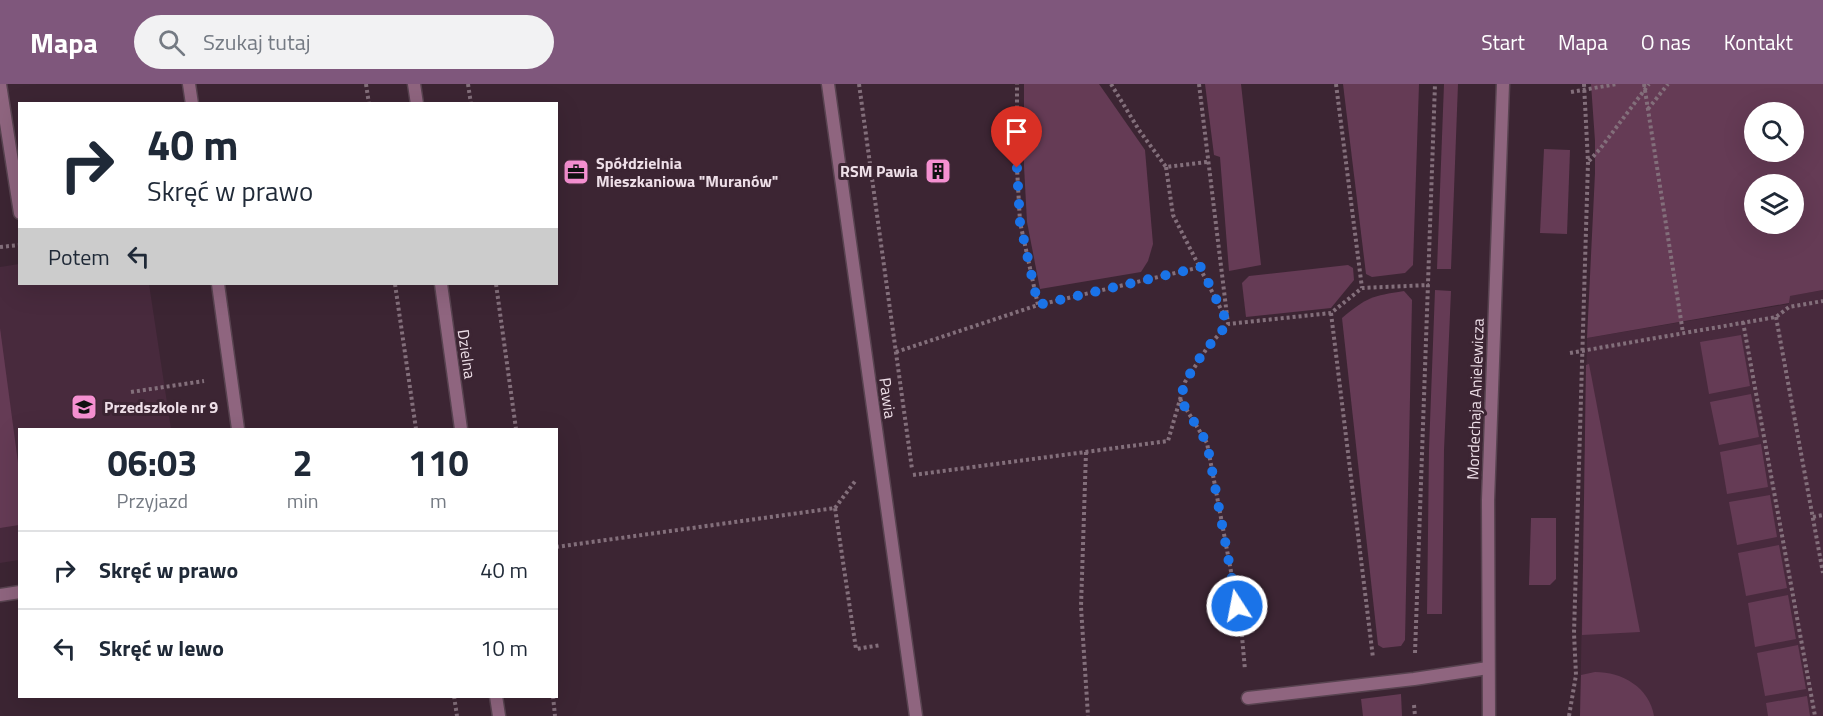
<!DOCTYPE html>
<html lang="pl">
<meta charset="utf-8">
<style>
:root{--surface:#fff;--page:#f2f2f3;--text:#1f2937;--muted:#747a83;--line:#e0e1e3;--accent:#7f577c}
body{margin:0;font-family:"Titillium Web",sans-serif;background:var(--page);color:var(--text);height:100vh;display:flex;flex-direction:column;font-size:22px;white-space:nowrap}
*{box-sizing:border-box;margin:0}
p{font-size:20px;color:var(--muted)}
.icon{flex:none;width:33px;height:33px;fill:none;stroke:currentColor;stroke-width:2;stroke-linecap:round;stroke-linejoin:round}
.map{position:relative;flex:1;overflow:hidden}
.details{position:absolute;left:18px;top:344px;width:540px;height:270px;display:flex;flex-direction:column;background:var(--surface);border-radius:0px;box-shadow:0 6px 24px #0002}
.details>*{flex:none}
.top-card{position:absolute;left:18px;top:18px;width:540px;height:183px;border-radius:0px;box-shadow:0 6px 24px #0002;background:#fff;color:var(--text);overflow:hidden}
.buttons{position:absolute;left:1744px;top:18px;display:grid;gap:12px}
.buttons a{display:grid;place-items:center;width:60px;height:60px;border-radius:50%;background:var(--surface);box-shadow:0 6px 24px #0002;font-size:30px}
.pin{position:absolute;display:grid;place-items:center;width:51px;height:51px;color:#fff;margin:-62px -26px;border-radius:50% 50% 50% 0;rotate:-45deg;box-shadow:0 0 6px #0007}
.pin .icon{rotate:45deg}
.me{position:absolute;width:66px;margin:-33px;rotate:349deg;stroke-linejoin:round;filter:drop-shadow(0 0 4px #0008)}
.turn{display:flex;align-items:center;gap:21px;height:126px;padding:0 30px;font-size:27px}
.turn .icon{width:78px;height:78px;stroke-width:2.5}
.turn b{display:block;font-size:42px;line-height:51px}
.then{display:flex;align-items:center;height:57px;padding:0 30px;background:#0003;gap:12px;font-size:22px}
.eta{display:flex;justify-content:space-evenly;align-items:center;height:102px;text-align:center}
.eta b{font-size:36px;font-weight:700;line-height:42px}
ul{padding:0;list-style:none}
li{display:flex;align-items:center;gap:18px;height:78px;padding:0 30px;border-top:2px solid var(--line)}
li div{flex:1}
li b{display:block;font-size:22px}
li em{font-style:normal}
header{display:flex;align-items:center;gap:36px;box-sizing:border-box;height:84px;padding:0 30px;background:var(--accent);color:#fff}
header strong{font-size:28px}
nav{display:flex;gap:33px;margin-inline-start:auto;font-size:21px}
.search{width:420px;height:54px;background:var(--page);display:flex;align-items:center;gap:15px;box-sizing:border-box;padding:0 21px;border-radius:33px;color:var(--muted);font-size:22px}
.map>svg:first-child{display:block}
.built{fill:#482a3d}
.green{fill:#653b55;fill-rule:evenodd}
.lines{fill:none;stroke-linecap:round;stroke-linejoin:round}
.service-casing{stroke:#584350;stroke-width:15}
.minor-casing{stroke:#584350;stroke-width:15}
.tertiary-casing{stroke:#584350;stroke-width:15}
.path{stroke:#836f7b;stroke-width:4;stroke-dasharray:3 3;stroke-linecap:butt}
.service{stroke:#8f657f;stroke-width:12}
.minor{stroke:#8f657f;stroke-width:12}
.tertiary{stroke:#8f657f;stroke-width:12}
.route{stroke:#1a73e8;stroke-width:10;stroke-dasharray:0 18}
.labels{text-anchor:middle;stroke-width:6;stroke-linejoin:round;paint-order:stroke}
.poi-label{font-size:16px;font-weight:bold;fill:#eedfe8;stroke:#3c2533;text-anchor:start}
.street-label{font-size:16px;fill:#eedfe8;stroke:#3c2533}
</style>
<header>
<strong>Mapa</strong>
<div class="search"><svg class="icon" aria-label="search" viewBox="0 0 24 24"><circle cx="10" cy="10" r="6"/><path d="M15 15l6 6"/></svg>Szukaj tutaj</div>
<nav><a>Start</a><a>Mapa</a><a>O nas</a><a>Kontakt</a></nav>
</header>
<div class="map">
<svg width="1823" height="632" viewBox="0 0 1823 632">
<rect width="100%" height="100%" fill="#3c2533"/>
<!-- built -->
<g class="built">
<polygon points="19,180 20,200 149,200 171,345 20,345 19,476 0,479 0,183"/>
<polygon points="1823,206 1823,632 1580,632 1587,254 1789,220 1789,212"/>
</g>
<!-- green -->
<g class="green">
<polygon points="1024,0 1099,0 1145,66 1153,160 1148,177 1141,188 1040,205 1027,138 1024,82"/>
<polygon points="1205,0 1241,0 1261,181 1229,187 1220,73 1214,71"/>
<polygon points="1343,0 1419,0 1413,181 1405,189 1372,193 1366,190"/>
<polygon points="1444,0 1458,0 1451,185 1437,185"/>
<path d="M 1591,0 L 1823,0 L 1823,206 L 1790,212 L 1789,219 L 1587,254 L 1595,89 L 1595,57 ZM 1755,28 L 1794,28 L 1794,68 L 1755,68 ZM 1755,100 L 1794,100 L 1794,140 L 1755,140 Z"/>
<polygon points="1544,65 1570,66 1567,150 1540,149"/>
<polygon points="1348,181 1353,184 1354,196 1331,224 1246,233 1242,199 1249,192"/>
<polygon points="1435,206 1451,207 1444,366 1442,530 1427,530 1429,365"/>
<path d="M 1404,207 L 1412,216 L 1405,556 L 1401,562 L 1383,564 L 1378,561 L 1342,234 C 1367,213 1372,212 1404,207 Z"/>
<polygon points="0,244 19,386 19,441 0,444"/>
<polygon points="1741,251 1750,302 1709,310 1700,258"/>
<polygon points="1589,280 1640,548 1582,551 1586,281"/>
<polygon points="1751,310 1759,353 1719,361 1710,318"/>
<polygon points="1761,360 1768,403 1727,410 1720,368"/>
<polygon points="1770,411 1777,453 1737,461 1729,418"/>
<polygon points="1531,434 1556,434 1556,495 1550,501 1529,501"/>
<polygon points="1779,461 1787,504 1746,512 1738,469"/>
<polygon points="1788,511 1796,555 1755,563 1748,519"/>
<polygon points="1798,561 1806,605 1765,612 1757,569"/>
<path d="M 1595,588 C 1622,588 1649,603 1654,632 L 1580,632 L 1581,591 Z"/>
<polygon points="1401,610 1402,632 1363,632 1361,615"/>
<polygon points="1807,612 1810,632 1768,632 1766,619"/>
</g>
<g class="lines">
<!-- service casing -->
<g class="service-casing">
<g id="service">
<polyline points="0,0 20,129"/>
<polyline points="189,0 192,20"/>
<polyline points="218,200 238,345"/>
<polyline points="0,511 20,508"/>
<polyline points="1248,614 1414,595 1488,584"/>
</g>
</g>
<!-- minor casing -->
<g class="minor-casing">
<g id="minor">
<polyline points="414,0 417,20"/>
<polyline points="828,0 916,632"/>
<polyline points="441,200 461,345"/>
<polyline points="496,612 499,632"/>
</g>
</g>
<!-- tertiary casing -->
<g class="tertiary-casing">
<polyline id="tertiary" points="1489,632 1488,416 1503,0"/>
</g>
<!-- path -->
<g class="path">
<polyline points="366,0 369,20"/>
<polyline points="468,0 471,20"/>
<polyline points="859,0 912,385"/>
<polyline points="1111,0 1139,46 1166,83 1207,78"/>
<polyline points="1199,0 1228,240"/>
<polyline points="1336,0 1362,204"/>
<polyline points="1644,0 1683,249"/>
<polyline points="1571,8 1617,0"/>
<polyline points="1648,25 1668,0"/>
<polyline points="1589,77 1600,65 1649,0"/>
<polyline points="1166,83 1173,131 1227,237"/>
<polyline points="0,163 20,161"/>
<polyline points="395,200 416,345"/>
<polyline points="496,200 516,345"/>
<polyline points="1038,221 1201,183"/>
<polyline points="1331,229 1373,574"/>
<polyline points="1776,233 1823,489"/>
<polyline points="1743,238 1815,632"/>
<polyline points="896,268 1038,221 1020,138 1017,84 1017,0"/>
<polyline points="1570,269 1776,233 1789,223 1823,217"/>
<polyline points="131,308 204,297"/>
<polyline points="1180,315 1207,359 1241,541 1245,586"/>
<polyline points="1086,368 1081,523 1088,632"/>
<polyline points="913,391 1168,357 1185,298 1207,264 1228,240 1331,229 1362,204 1429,201"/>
<polyline points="835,424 856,396"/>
<polyline points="1813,433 1823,431"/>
<polyline points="556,463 835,424 856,565 881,561"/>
<polyline points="1415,569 1435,0"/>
<polyline points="454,612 457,632"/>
<polyline points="553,612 555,632"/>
<polyline points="1414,621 1415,632"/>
<polyline points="1569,632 1576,591 1574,549 1588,78 1584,0"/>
</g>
<!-- service -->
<use href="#service" class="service"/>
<!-- minor -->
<use href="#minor" class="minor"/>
<!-- tertiary -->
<use href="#tertiary" class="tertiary"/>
</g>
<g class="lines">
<!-- route -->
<path class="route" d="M 1017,84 L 1020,138 L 1038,221 L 1201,183 L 1228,240 C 1208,262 1188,285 1180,315 L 1207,359 L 1237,522"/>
</g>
<!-- icons -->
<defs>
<g id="building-square" transform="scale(1.35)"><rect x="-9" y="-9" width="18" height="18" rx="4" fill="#f590d1" stroke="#3c2533"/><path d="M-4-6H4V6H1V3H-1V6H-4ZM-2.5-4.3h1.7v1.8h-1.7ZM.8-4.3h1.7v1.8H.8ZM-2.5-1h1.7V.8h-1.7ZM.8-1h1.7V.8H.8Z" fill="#111"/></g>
<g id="office-square" transform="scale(1.35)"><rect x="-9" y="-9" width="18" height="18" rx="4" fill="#f590d1" stroke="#3c2533"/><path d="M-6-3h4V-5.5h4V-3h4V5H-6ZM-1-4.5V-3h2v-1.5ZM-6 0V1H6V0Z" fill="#111"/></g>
<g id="school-square" transform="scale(1.35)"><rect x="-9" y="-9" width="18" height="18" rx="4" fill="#f590d1" stroke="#3c2533"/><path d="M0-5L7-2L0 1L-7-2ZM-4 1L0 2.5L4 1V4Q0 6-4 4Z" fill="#111"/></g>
</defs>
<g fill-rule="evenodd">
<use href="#building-square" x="938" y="87"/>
<use href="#office-square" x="576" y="88"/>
<use href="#school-square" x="84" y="323"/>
</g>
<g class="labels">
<!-- poi labels -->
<g class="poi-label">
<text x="596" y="85">Spółdzielnia<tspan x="596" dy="18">Mieszkaniowa "Muranów"</tspan></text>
<text x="918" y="93" text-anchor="end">RSM Pawia</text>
<text x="104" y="329">Przedszkole nr 9</text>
</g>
<!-- street labels -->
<g class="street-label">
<text transform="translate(467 270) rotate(82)" y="6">Dzielna</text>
<text transform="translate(888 314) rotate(82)" y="6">Pawia</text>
<text transform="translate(1475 315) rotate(-88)" y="6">Mordechaja Anielewicza</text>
</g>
</g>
</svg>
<div class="buttons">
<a><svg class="icon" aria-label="search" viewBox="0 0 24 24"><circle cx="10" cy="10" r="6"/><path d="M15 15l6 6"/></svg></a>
<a><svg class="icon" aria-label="layers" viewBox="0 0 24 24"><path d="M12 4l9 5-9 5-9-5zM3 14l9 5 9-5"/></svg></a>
</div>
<div class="pin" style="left:1017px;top:84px;background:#d93025"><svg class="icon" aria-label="arrive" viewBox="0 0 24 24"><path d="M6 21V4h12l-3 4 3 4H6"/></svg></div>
<svg class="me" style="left:1237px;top:522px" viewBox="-20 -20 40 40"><circle r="17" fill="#1a73e8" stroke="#fff" stroke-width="3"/><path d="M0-11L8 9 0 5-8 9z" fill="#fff"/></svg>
<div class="top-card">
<div class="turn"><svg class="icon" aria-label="right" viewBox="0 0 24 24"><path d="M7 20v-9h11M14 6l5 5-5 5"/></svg><div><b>40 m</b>Skręć w prawo</div></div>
<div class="then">Potem<svg class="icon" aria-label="left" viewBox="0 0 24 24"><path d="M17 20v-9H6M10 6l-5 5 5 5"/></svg></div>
</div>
<section class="details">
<div class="eta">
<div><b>06:03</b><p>Przyjazd</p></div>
<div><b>2</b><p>min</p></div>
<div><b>110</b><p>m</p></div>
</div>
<ul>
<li><svg class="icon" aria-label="right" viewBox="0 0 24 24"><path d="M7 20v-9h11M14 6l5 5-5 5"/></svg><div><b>Skręć w prawo</b></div><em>40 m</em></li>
<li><svg class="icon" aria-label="left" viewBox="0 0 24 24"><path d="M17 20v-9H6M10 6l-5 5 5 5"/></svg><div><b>Skręć w lewo</b></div><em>10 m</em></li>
</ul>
</section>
</div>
